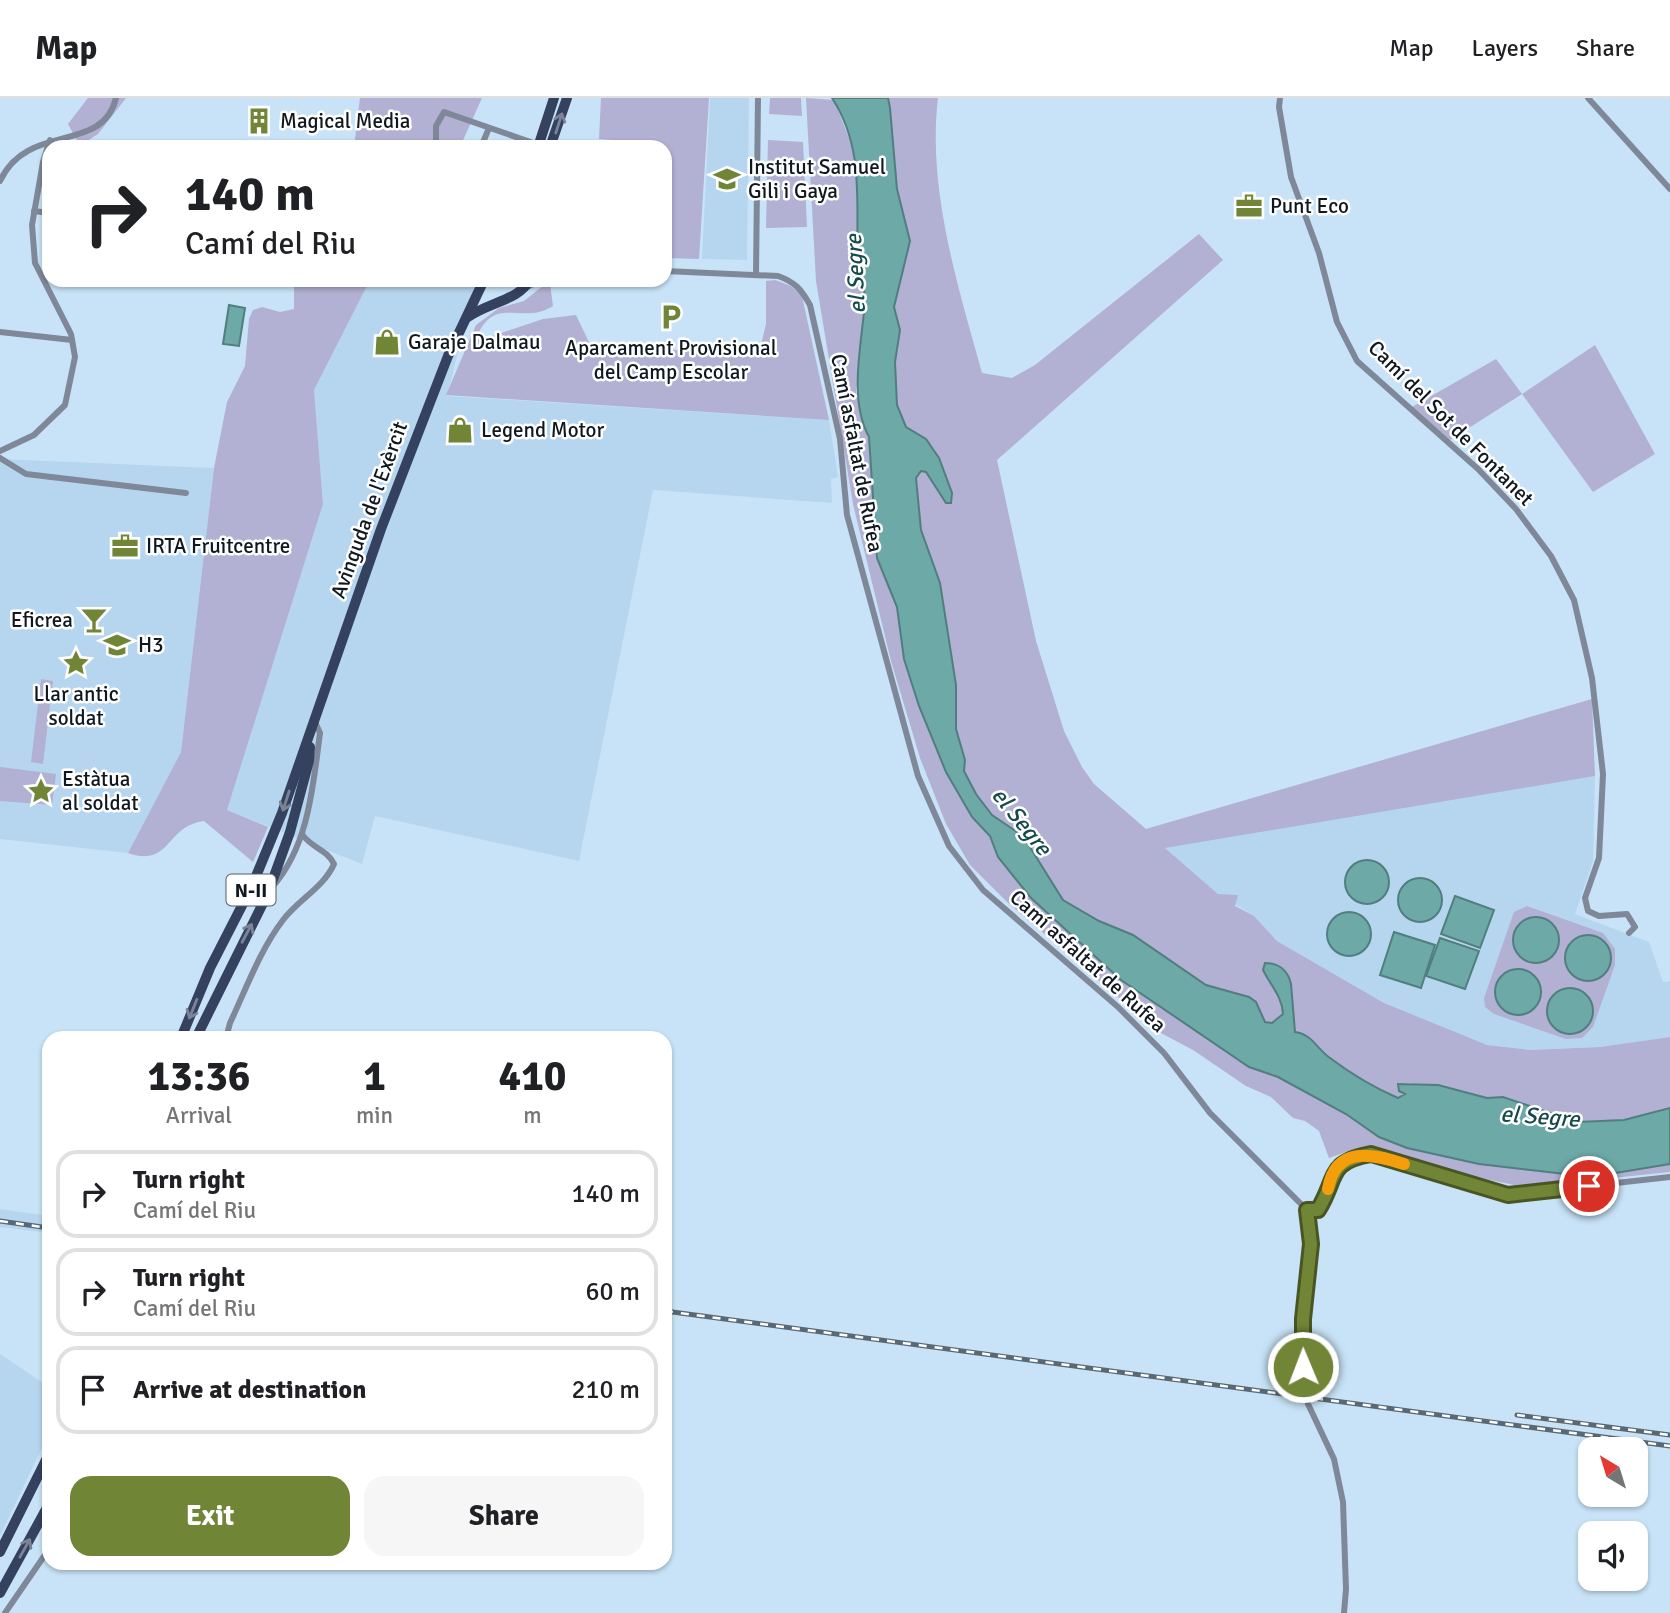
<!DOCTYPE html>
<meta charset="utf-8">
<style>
:root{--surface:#fff;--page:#f6f6f6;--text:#202124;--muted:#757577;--line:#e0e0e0;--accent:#718536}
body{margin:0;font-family:Signika,sans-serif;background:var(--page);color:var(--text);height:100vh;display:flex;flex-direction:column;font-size:26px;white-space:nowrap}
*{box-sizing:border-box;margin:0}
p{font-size:23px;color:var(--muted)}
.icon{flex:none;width:38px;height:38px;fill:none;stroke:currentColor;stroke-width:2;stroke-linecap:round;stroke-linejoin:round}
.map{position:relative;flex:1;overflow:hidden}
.side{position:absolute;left:42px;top:933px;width:630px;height:539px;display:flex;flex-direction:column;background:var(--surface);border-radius:21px;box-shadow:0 2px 5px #0004}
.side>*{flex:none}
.hud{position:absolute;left:42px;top:42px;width:630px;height:147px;border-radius:21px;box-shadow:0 2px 5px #0004;background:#fff;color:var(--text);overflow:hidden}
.needle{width:46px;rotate:322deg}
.tools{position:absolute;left:1578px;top:1339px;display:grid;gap:14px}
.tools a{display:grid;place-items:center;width:70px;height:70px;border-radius:14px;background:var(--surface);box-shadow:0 2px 5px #0004;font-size:35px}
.pin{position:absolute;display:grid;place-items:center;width:60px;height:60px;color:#fff;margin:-30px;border:4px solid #fff;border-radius:50%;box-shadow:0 2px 7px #0007}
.me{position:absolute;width:77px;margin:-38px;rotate:359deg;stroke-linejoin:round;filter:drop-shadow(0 0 5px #0008)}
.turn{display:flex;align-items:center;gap:24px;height:147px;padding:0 28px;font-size:32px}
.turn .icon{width:91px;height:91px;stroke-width:2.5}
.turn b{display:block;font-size:49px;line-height:60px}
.eta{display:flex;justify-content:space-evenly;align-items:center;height:119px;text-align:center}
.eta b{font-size:42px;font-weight:700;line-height:49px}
.primary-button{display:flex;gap:14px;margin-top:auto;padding:14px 28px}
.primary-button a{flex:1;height:80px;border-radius:21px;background:var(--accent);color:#fff;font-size:28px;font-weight:700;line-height:80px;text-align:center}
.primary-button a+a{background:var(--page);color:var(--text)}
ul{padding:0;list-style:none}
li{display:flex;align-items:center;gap:21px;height:88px;margin:0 14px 10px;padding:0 14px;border:4px solid var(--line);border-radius:21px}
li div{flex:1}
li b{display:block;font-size:26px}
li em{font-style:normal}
header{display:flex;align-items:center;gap:42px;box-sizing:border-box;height:98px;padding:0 35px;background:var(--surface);border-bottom:2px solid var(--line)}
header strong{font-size:33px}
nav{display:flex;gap:38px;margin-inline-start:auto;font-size:24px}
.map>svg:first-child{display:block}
.built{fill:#b6d6ef}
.green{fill:#b2b0d3}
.water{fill:#6da9a7;stroke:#517e7e;stroke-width:2}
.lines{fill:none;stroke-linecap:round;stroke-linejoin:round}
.street{stroke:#7f8899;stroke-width:6}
.primary{stroke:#34425f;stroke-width:10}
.rail-casing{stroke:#586874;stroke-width:5}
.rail{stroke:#fff;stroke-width:2.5;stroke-dasharray:8;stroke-linecap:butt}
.oneway{stroke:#7b8497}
.route-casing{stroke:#495623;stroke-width:18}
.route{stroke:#718536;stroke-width:12}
.slow{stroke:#f59e0b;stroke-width:12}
.labels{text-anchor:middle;stroke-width:5;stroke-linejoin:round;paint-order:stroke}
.shield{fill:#fff;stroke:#575d62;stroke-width:2}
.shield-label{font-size:19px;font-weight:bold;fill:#0f181f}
.poi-label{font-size:21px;fill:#0f181f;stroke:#fff;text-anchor:start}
.street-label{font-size:21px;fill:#0f181f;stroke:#fff}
.water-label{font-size:23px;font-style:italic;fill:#154b4a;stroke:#fff}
</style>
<header>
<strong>Map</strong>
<nav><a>Map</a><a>Layers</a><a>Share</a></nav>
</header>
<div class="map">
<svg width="1670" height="1515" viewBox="0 0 1670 1515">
<rect width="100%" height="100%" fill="#c8e3f7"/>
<!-- built -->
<g class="built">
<polygon points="710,0 749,0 747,162 702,161"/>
<polygon points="370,182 476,182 447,298 829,322 838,379 831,381 832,405 653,392 579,763 375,718 362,766 227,712 323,406 314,292"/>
<polygon points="0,361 214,370 181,654 128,755 0,741"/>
<polygon points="1595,678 1593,763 1575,816 1649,844 1663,884 1670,883 1670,939 1600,949 1530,952 1487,947 1438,930 1384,905 1277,843 1254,818 1218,796 1164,749"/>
<polygon points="0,1111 49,1118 49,1135 0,1129"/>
<polygon points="0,1256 49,1289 49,1335 0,1438"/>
</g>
<!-- green -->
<g class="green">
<polygon points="88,0 126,0 98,36 84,45 76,41 68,26"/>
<polygon points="360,0 482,0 460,49 354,49"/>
<polygon points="601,0 709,0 699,161 665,160 665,49 613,49 613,42 599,41"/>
<polygon points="770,0 801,0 802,18 769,16"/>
<polygon points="806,0 834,2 853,50 859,81 858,171 866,199 856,294 863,326 869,339 877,460 897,509 904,561 919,608 946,674 972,719 990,738 998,759 1031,800 1121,882 1249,969 1278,979 1346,1016 1379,1039 1407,1050 1479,1066 1591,1079 1670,1066 1670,1074 1564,1085 1514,1087 1446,1073 1381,1051 1354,1051 1329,1060 1319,1033 1305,1023 1293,1020 1271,999 1246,988 1193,952 1159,934 1007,804 970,767 946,726 920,660 891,563 853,406 816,183"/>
<path d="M 888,0 L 938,0 C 927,91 958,188 982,275 L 1012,280 L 1035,267 L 1199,136 L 1223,162 L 997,362 L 1036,543 L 1064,633 L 1082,669 L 1094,686 L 1146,731 L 1592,601 L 1595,678 L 1165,750 L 1218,796 L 1238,797 L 1235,808 L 1254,818 L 1277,843 L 1384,905 L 1487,947 L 1530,952 L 1600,949 L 1670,939 L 1670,1010 L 1624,1022 L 1577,1024 L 1503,999 L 1487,1000 L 1409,985 L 1398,986 L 1406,996 L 1398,1000 C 1375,990 1351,975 1330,960 C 1318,952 1311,936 1295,934 L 1291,886 L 1267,879 L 1279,896 L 1284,916 L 1272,925 L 1265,924 L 1259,910 L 1243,897 L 1206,887 L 1133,837 L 1099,823 L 1063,802 L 1023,738 L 992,717 L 974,694 L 964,673 L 965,662 L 956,631 L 956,592 L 940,485 L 921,432 L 916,380 L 921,373 L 926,374 L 941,398 L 952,395 L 935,352 L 926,341 L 906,329 L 897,307 L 895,264 L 900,232 L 894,209 L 909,139 L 899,109 Z"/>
<polygon points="768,42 803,44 807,129 766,130"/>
<path d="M 294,182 L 370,182 L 314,292 L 323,406 L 227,712 L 268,729 L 253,764 L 204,723 C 165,728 171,770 128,755 L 181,654 L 214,370 L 227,304 L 245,268 L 249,221 L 253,212 L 262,209 L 280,214 L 294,211 Z"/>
<path d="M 775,182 L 791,188 L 802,198 L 829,322 L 446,297 L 476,227 L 499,210 L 524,203 L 544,187 L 550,186 L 553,208 C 521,228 496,196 477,238 L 486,240 L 543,221 L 576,217 L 595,257 L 761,247 L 766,226 L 766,183 Z"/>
<polygon points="1595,247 1655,356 1593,394 1522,296 1450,342 1412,309 1496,261 1522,296"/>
<polygon points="41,581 53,583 43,666 31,664"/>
<polygon points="0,669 56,676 52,707 0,703"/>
<polygon points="1527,808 1603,835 1615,851 1615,867 1593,929 1582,940 1566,941 1494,916 1485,909 1484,900 1514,814"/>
</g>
<!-- water -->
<g class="water">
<path d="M 832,0 L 888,0 L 890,10 L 897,91 L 910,143 L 894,209 L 900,232 L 895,264 L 897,307 L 906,329 L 926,341 L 939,360 L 952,395 L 951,405 L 946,405 L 926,374 L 921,373 L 916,380 L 921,432 L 940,485 L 956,587 L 956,631 L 965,662 L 964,673 L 976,696 L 992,717 L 1023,738 L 1063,802 L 1099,823 L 1133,837 L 1206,887 L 1249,899 L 1256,904 L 1265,924 L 1272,925 L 1283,916 C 1282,898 1271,888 1263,872 L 1265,865 C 1279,865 1288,873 1291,886 L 1295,934 C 1312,936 1317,951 1330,960 C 1350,975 1375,990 1398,1000 L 1405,996 L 1399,993 L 1398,986 L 1438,987 L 1487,1000 L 1503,999 L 1577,1024 L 1624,1022 L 1670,1010 L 1670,1066 L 1591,1079 L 1479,1066 L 1407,1050 L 1379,1039 L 1346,1016 L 1278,979 L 1249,969 L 1121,882 L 1031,800 L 998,759 L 990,738 L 972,719 L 946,674 L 919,608 L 904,561 L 897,509 L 877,460 L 869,339 C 848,301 862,245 865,203 C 866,190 858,179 858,166 C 855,108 866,52 832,0 Z"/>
<polygon points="229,207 245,210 239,248 223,246"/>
<circle cx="1367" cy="784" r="22"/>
<circle cx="1420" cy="802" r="22"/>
<polygon points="1455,798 1494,812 1480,850 1441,836"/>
<circle cx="1349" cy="836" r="22"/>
<circle cx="1536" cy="842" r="23"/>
<polygon points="1394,834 1435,847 1421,890 1380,877"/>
<circle cx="1588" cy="860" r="23"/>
<polygon points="1440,840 1479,853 1465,891 1426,878"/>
<circle cx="1518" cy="894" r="23"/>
<circle cx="1570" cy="913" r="23"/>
</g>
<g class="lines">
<!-- street -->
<g class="street">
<polyline points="1280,0 1279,9 1291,79 1319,155 1337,224 1357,263 1478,371 1516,411 1551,458 1574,502 1592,580 1603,676 1599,760 1585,800 1588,813 1599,818 1627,816 1635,829 1629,835"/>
<polyline points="1588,0 1670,91"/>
<polyline points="436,46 436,28 444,14 539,47"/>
<polyline points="481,49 489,30"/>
<path d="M 0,83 C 28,23 102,57 116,0"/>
<polyline points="34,113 49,115"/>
<path d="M 665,173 L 778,178 C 795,184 801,191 810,207 L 840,341 L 847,417 L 918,678 L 949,748 L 983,792 L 1118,909 L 1164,955 L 1210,1015 L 1307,1112 L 1311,1145 L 1303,1221 L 1303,1269 L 1308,1306 L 1334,1361 L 1343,1404 L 1346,1491 L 1344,1515"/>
<polyline points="756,176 758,0"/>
<polyline points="526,190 540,182"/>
<polyline points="0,234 72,242"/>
<polyline points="0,353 34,337 65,307 75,259 71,236 35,165 32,127 43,64 50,42"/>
<polyline points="0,360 26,376 186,395"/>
<path d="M 273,788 C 309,747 313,687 320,635 L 315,624"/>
<path d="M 226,940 L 230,925 C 246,891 260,852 283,822 C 298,802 324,789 334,766 C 327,751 311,750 302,736"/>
<path d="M 1307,1112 L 1318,1112 C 1338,1080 1326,1064 1371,1056 L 1508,1097 L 1670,1079"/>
<polyline points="5,1515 49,1451"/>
</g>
<!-- primary -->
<g class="primary">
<polyline points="538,49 554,0"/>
<polyline points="550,49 567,0"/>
<path d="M 468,219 C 489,204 520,202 529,182"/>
<polyline points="181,940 210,870 252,788 282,715 381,431 448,258 483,184"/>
<polyline points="196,940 268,795 290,734 309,663 310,649"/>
<polyline points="0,1454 49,1356"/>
<polyline points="0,1495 49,1406"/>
</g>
<!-- rail casing -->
<g class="rail-casing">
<g id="rail">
<polyline points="0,1123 49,1130"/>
<polyline points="665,1213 1670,1348"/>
<polyline points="1517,1317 1670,1337"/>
</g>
</g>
<!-- rail -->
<use href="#rail" class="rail"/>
</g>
<!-- one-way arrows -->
<defs><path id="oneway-shaft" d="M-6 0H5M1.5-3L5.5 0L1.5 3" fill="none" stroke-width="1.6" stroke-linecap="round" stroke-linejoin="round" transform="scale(1.75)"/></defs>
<g class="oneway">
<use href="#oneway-shaft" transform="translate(559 25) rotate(-72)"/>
<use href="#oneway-shaft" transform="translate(286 703) rotate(108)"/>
<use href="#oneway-shaft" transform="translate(247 835) rotate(-62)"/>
<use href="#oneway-shaft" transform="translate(193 911) rotate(112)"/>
<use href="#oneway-shaft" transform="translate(25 1450) rotate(-61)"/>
</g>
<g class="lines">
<!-- route casing -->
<g class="route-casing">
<path id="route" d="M 1303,1269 L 1303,1221 L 1311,1146 L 1307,1112 L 1318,1112 C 1338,1080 1326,1064 1371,1056 L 1508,1097 L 1589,1088"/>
</g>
<!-- route -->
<use href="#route" class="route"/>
<!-- slow -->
<path class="slow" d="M 1328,1091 C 1336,1047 1372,1056 1404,1066"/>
</g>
<!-- icons -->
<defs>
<g id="building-bare" transform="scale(2.1)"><path d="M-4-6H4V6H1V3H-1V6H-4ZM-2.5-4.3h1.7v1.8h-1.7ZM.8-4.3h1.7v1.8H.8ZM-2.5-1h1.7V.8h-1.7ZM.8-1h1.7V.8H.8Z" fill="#718536" stroke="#fff" stroke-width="2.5" paint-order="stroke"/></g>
<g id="school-bare" transform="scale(2.1)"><path d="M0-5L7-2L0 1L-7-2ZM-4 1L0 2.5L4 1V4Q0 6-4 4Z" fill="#718536" stroke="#fff" stroke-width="2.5" paint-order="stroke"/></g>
<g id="office-bare" transform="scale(2.1)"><path d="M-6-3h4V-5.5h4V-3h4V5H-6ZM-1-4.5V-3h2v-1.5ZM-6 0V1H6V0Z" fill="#718536" stroke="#fff" stroke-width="2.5" paint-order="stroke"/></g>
<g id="parking-bare" transform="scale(2.1)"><path d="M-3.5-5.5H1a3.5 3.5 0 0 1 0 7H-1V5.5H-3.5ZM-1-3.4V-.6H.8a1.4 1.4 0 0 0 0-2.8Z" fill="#718536" stroke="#fff" stroke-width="2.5" paint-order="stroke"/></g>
<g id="shop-bare" transform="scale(2.1)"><path d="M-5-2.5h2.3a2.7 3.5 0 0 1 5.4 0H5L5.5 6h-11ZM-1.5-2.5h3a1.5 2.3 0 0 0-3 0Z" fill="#718536" stroke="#fff" stroke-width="2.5" paint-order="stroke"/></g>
<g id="bar-bare" transform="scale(2.1)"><path d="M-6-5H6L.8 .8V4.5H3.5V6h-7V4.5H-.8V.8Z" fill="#718536" stroke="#fff" stroke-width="2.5" paint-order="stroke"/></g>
<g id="university-bare" transform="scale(2.1)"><path d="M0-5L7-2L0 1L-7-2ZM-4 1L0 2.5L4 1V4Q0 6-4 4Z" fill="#718536" stroke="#fff" stroke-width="2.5" paint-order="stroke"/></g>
<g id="sight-bare" transform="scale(2.1)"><path d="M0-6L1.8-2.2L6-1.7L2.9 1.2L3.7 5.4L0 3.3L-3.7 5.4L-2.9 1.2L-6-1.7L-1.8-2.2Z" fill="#718536" stroke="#fff" stroke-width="2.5" paint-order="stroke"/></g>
</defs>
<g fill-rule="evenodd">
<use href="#building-bare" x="259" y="23"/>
<use href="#school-bare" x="727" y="81"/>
<use href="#office-bare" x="1249" y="108"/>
<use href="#parking-bare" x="671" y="219"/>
<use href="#shop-bare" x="387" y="244"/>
<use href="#shop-bare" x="460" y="332"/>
<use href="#office-bare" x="125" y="448"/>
<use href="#bar-bare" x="94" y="522"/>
<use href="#university-bare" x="117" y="547"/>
<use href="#sight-bare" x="76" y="565"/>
<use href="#sight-bare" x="41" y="693"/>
</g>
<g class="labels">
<!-- shield labels -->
<rect class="shield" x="226.5" y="776.5" width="49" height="31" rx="5"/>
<g class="shield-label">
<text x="251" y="799">N-II</text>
</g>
<!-- poi labels -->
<g class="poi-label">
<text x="280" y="30">Magical Media</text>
<text x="748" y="76">Institut Samuel<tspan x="748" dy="24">Gili i Gaya</tspan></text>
<text x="1270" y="115">Punt Eco</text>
<text x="408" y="251">Garaje Dalmau</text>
<text x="671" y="257" text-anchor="middle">Aparcament Provisional<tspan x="671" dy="24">del Camp Escolar</tspan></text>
<text x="481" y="339">Legend Motor</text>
<text x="146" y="455">IRTA Fruitcentre</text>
<text x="73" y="529" text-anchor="end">Eficrea</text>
<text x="138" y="554">H3</text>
<text x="76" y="603" text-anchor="middle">Llar antic<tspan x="76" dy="24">soldat</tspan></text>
<text x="62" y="688">Estàtua<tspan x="62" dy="24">al soldat</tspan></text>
</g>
<!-- street labels -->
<g class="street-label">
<text transform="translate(1451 325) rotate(45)" y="7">Camí del Sot de Fontanet</text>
<text transform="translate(857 355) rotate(79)" y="7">Camí asfaltat de Rufea</text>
<text transform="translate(369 412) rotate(-70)" y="7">Avinguda de l'Exèrcit</text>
<text transform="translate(1088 863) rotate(42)" y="7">Camí asfaltat de Rufea</text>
</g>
<!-- water labels -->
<g class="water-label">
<text transform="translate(855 176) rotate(-93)" y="8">el Segre</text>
<text transform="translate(1022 723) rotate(51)" y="8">el Segre</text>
<text transform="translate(1540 1018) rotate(4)" y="8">el Segre</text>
</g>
</g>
</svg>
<div class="tools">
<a><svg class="needle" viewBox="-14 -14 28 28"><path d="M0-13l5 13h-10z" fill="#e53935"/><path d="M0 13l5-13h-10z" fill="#757577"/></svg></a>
<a><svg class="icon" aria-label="sound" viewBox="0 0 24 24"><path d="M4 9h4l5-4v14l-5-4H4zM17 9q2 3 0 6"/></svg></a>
</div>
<div class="pin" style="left:1589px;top:1088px;background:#d93025"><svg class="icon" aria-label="arrive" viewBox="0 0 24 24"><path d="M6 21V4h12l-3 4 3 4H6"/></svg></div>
<svg class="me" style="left:1303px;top:1269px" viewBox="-20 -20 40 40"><circle r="17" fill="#718536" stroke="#fff" stroke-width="3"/><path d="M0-11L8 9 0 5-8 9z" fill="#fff"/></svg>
<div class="hud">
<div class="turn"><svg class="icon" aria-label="right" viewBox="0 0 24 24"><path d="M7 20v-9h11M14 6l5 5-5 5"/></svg><div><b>140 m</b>Camí del Riu</div></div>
</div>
<section class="side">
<div class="eta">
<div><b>13:36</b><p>Arrival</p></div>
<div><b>1</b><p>min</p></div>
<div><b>410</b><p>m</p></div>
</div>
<ul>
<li><svg class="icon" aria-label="right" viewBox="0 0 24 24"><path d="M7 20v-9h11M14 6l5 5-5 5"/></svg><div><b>Turn right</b><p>Camí del Riu</p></div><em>140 m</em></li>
<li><svg class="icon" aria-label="right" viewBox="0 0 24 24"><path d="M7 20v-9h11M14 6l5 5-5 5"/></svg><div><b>Turn right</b><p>Camí del Riu</p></div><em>60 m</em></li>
<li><svg class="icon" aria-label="arrive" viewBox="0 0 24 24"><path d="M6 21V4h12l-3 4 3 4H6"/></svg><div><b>Arrive at destination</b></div><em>210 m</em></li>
</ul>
<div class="primary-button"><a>Exit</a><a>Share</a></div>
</section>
</div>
